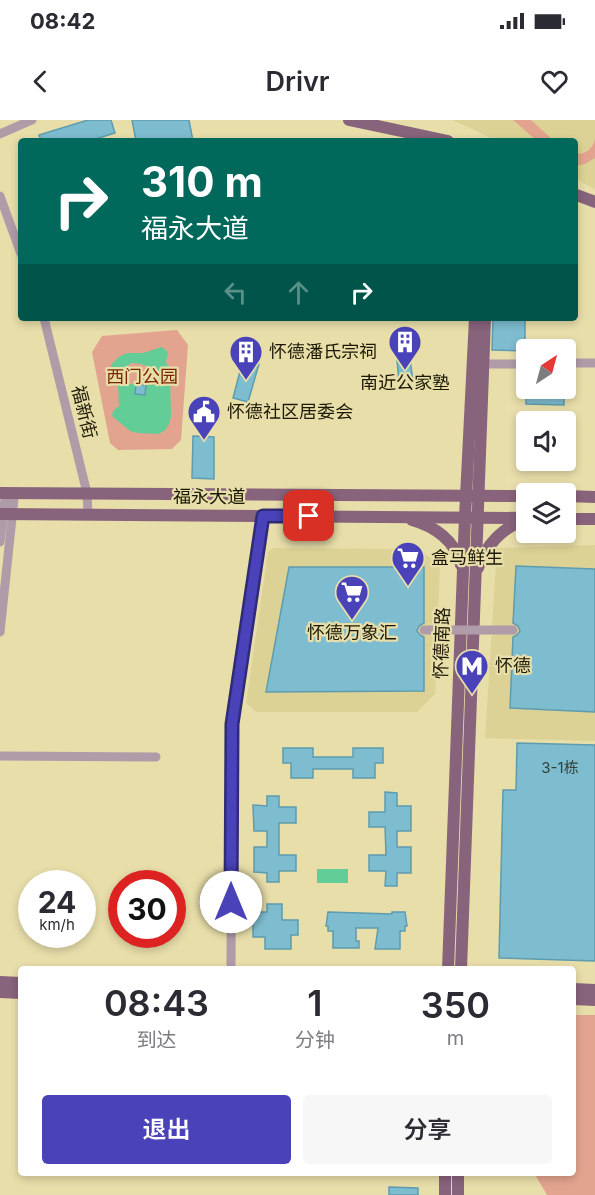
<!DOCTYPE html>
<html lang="zh">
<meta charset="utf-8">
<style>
:root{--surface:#fff;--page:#f7f7f7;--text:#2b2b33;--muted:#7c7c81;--accent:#4942b8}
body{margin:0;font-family:Inter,"Noto Sans SC",sans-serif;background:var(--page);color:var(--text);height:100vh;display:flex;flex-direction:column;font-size:22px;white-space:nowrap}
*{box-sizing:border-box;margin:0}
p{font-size:20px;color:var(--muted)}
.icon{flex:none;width:33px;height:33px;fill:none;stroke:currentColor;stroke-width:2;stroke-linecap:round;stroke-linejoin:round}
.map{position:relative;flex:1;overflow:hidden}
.drawer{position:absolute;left:18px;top:846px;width:558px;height:210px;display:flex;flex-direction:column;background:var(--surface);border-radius:6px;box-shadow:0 3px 9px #0003}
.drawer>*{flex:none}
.top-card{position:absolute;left:18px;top:18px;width:560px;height:183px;border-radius:6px;box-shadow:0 3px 9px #0003;background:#00695c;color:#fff;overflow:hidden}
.needle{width:39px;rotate:36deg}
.buttons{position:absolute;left:516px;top:219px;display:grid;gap:12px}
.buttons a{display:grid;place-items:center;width:60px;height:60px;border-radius:6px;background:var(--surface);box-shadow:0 3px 9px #0003;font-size:30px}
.speed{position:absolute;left:18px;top:750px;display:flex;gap:12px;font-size:30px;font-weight:700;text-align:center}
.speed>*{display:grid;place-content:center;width:78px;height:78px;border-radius:50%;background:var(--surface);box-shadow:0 3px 9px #0003;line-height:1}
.speed small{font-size:15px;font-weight:400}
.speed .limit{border:9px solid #d22;background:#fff;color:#111}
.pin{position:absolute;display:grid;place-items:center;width:51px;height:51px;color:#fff;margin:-26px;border-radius:12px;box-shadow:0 3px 9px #0006}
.me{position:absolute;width:66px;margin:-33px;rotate:0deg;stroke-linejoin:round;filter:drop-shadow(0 0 4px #0008)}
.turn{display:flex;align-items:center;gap:21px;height:126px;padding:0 24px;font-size:27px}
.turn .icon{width:78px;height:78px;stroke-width:2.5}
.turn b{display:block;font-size:42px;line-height:51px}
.lanes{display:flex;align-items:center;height:57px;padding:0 24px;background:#0003;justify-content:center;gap:30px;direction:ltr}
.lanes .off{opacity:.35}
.eta{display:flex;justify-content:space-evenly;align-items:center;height:102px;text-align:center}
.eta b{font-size:36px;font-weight:600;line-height:42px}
.cta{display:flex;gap:12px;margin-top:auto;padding:12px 24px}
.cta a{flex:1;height:69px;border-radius:6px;background:var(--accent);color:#fff;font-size:24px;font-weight:600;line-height:69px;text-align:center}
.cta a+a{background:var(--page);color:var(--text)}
.status{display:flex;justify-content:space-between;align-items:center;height:42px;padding:0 30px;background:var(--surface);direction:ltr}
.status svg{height:16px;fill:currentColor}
header{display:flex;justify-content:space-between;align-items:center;height:78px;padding:0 24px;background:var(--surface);font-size:27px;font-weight:600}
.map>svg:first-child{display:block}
.built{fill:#ddd295}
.green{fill:#e3a48f}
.water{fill:#62cd96;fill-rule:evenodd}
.building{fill:#7ebccf;stroke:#5e9cae;stroke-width:1.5}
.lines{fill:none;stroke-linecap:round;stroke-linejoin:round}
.minor{stroke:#b09ba8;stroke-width:9}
.major{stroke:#88637c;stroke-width:12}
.minor-bridge{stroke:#b09ba8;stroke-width:9}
.route-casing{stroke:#2f2b78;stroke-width:15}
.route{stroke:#4942b8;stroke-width:10}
.labels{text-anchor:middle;stroke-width:4.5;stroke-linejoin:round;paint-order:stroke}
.number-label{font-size:15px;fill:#344137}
.poi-label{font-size:18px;fill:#1b1804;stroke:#e8deaa;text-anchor:start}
.park-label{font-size:18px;fill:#7b2500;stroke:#e8deaa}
.street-label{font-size:18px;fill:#1b1804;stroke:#e8deaa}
</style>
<div class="status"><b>08:42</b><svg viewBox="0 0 49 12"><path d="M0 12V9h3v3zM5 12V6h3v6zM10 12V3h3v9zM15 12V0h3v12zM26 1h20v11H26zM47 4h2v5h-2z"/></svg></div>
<header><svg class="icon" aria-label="back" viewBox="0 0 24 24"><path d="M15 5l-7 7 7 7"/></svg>Drivr<svg class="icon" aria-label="heart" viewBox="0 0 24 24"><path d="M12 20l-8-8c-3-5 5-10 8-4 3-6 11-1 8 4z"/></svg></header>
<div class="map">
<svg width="595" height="1075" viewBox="0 0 595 1075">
<rect width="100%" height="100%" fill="#e8deaa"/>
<!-- built -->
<g class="built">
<polygon points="453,0 595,0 595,69 575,59 574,21 497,21"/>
<polygon points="595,425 595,621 485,618 497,428"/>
<polygon points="273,428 419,429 440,446 435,574 417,592 256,592 246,583 268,432"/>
</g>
<!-- green -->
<g class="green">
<polygon points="513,0 531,0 554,21 537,21"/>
<path d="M 595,18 L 595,38 L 585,44 L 575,46 L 575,34 C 585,35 594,28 595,18 Z"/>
<polygon points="177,210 188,225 181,320 172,329 118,330 110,323 92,232 102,216"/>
<polygon points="573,895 595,895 595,1075 547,1075 534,1053 573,1053"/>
</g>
<!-- water -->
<g class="water">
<path d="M 162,227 L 168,232 L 166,241 L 170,253 L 171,297 L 169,304 L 165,310 L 159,314 L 138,313 L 130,311 L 112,296 L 113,291 L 119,286 L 118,266 L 111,250 L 111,245 C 124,231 125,233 142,233 C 149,232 156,228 162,227 ZM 131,243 C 141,243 155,247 160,256 C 155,271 141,262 129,264 C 119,258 123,249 131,243 Z"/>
<rect x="317" y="749" width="31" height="14"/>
</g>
<!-- building -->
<g class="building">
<polygon points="88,0 111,0 115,13 89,21 41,21 39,15"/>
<polygon points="132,0 189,0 193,21 136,21"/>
<polygon points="493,198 525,198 525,231 492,230"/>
<polygon points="410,239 413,261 399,263 397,240"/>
<polygon points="243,240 259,244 248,282 233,278"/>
<polygon points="136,264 146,265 145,275 135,274"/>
<polygon points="526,268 564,268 564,285 526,284"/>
<polygon points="193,316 214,317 214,359 192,358"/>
<polygon points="516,446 595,449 595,592 510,588 513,517 517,515 520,511 518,506 513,503"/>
<polygon points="289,447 424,447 424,503 419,506 417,511 420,515 424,517 424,571 266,572"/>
<polygon points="517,623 595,625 595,841 499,838 503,670 516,670"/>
<polygon points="283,628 313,628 313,637 353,637 353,628 383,628 383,643 375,643 375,658 353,658 353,649 313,649 313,658 291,658 291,643 283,643"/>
<polygon points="385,672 397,673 397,686 411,686 411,711 397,711 397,727 411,727 411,753 397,753 397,766 385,766 386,751 369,751 369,735 386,735 385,707 369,707 369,692 385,692"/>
<polygon points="267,676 279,676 279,687 296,687 296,703 279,703 279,735 296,735 296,751 279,751 279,762 267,762 267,753 254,752 254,727 267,727 267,711 254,711 253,685 267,686"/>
<polygon points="267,784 282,784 282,800 298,800 298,815 291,815 291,829 265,829 265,817 253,817 253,792 267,792"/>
<polygon points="328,792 392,794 392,792 405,792 407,806 405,806 405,811 400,811 400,829 375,829 378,808 356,808 356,821 359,821 359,828 333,828 333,811 328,811 328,806 326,806"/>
<polygon points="389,1067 418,1068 418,1075 389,1075"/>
</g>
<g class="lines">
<!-- minor -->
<g class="minor">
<polyline points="0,14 32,0"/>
<polyline points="0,76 21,134"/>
<polyline points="44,198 87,373 88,394"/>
<polyline points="566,243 595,243"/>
<polyline points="484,244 526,244"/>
<polyline points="0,422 5,379 11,373 14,379 0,512"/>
<polyline points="0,636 156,637"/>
<polyline points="231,849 232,604 263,396"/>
</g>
<!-- major -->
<g class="major">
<polyline points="349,0 448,21"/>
<polyline points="574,74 595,82"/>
<polyline points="0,373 526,376"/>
<polyline points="566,376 595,377"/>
<polyline points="0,394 526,398"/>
<polyline points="566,399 595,399"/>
<path d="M 412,400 C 434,406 456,421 461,445"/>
<path d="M 478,448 C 485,426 503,407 525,400"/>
<polyline points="448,849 465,397 475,198"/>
<polyline points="461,849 485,198"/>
<polyline points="0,862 21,863"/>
<polyline points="573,869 595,870"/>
<polyline points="0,872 21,873"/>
<polyline points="573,879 595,880"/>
<polyline points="445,1075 445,1053"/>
<polyline points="458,1075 458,1053"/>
</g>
<!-- minor-bridge -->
<polyline class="minor-bridge" points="424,510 513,510"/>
</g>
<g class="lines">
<!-- route casing -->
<g class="route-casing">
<polyline id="route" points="231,782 232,604 263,396 309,396"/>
</g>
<!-- route -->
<use href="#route" class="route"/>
</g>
<!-- icons -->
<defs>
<g id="building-pin" transform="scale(1.725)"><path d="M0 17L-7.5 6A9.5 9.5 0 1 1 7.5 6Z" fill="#4942b8" stroke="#e8deaa"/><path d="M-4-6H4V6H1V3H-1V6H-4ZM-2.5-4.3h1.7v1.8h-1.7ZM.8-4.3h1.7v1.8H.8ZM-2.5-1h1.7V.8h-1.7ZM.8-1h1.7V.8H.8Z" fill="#fff"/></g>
<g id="civic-pin" transform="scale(1.725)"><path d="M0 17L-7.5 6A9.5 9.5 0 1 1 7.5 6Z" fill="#4942b8" stroke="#e8deaa"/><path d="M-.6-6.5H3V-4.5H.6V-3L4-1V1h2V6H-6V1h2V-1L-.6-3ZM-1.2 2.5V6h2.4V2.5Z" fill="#fff"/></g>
<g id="supermarket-pin" transform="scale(1.725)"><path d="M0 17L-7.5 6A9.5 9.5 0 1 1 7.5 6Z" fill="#4942b8" stroke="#e8deaa"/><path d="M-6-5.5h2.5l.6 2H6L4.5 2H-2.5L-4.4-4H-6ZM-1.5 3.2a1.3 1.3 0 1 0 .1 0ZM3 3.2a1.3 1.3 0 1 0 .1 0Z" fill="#fff"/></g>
<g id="metro-pin" transform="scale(1.725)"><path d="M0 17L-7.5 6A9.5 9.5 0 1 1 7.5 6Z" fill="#4942b8" stroke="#e8deaa"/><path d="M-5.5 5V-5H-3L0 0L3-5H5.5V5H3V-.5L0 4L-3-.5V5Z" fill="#fff"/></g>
</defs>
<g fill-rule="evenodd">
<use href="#building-pin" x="405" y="222"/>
<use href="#building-pin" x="246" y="232"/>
<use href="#civic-pin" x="204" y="292"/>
<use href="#supermarket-pin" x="408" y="438"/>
<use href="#supermarket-pin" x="352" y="472"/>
<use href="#metro-pin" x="472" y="546"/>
</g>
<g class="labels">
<!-- number labels -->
<g class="number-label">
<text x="560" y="653">3-1栋</text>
</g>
<!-- poi labels -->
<g class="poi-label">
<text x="269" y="238">怀德潘氏宗祠</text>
<text x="405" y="269" text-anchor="middle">南近公家塾</text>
<text x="227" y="298">怀德社区居委会</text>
<text x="431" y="444">盒马鲜生</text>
<text x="352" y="519" text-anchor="middle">怀德万象汇</text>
<text x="495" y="552">怀德</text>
</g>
<!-- park labels -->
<g class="park-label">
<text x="142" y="263">西门公园</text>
</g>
<!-- street labels -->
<g class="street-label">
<text transform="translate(84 292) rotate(76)" y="6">福新街</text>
<text x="209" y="383">福永大道</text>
<text transform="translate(442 523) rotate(-88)" y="6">怀德南路</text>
</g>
</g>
</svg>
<div class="buttons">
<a><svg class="needle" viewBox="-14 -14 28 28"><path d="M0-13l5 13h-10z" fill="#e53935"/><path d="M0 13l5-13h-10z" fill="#7c7c81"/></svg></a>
<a><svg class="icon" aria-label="sound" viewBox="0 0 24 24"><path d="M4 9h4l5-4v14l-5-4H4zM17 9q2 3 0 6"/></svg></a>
<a><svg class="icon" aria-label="layers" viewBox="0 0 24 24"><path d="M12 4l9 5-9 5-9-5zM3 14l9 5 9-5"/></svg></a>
</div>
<div class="speed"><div>24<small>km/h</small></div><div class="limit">30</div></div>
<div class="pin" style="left:309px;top:396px;background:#d93025"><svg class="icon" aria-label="arrive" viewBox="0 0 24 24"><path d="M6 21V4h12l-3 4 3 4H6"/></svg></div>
<svg class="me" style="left:231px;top:782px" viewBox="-20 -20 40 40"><circle r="19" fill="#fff"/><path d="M0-13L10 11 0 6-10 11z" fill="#4942b8"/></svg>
<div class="top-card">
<div class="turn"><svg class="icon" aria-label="right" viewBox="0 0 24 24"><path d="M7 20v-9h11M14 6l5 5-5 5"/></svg><div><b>310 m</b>福永大道</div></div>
<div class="lanes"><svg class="icon off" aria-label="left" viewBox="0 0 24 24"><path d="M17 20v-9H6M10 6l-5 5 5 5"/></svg><svg class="icon off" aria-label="ahead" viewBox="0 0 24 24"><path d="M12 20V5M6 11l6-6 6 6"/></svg><svg class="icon" aria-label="right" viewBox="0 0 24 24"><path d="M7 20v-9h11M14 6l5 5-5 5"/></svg></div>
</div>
<section class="drawer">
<div class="eta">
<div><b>08:43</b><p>到达</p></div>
<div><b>1</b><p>分钟</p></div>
<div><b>350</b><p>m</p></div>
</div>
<div class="cta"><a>退出</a><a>分享</a></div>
</section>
</div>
